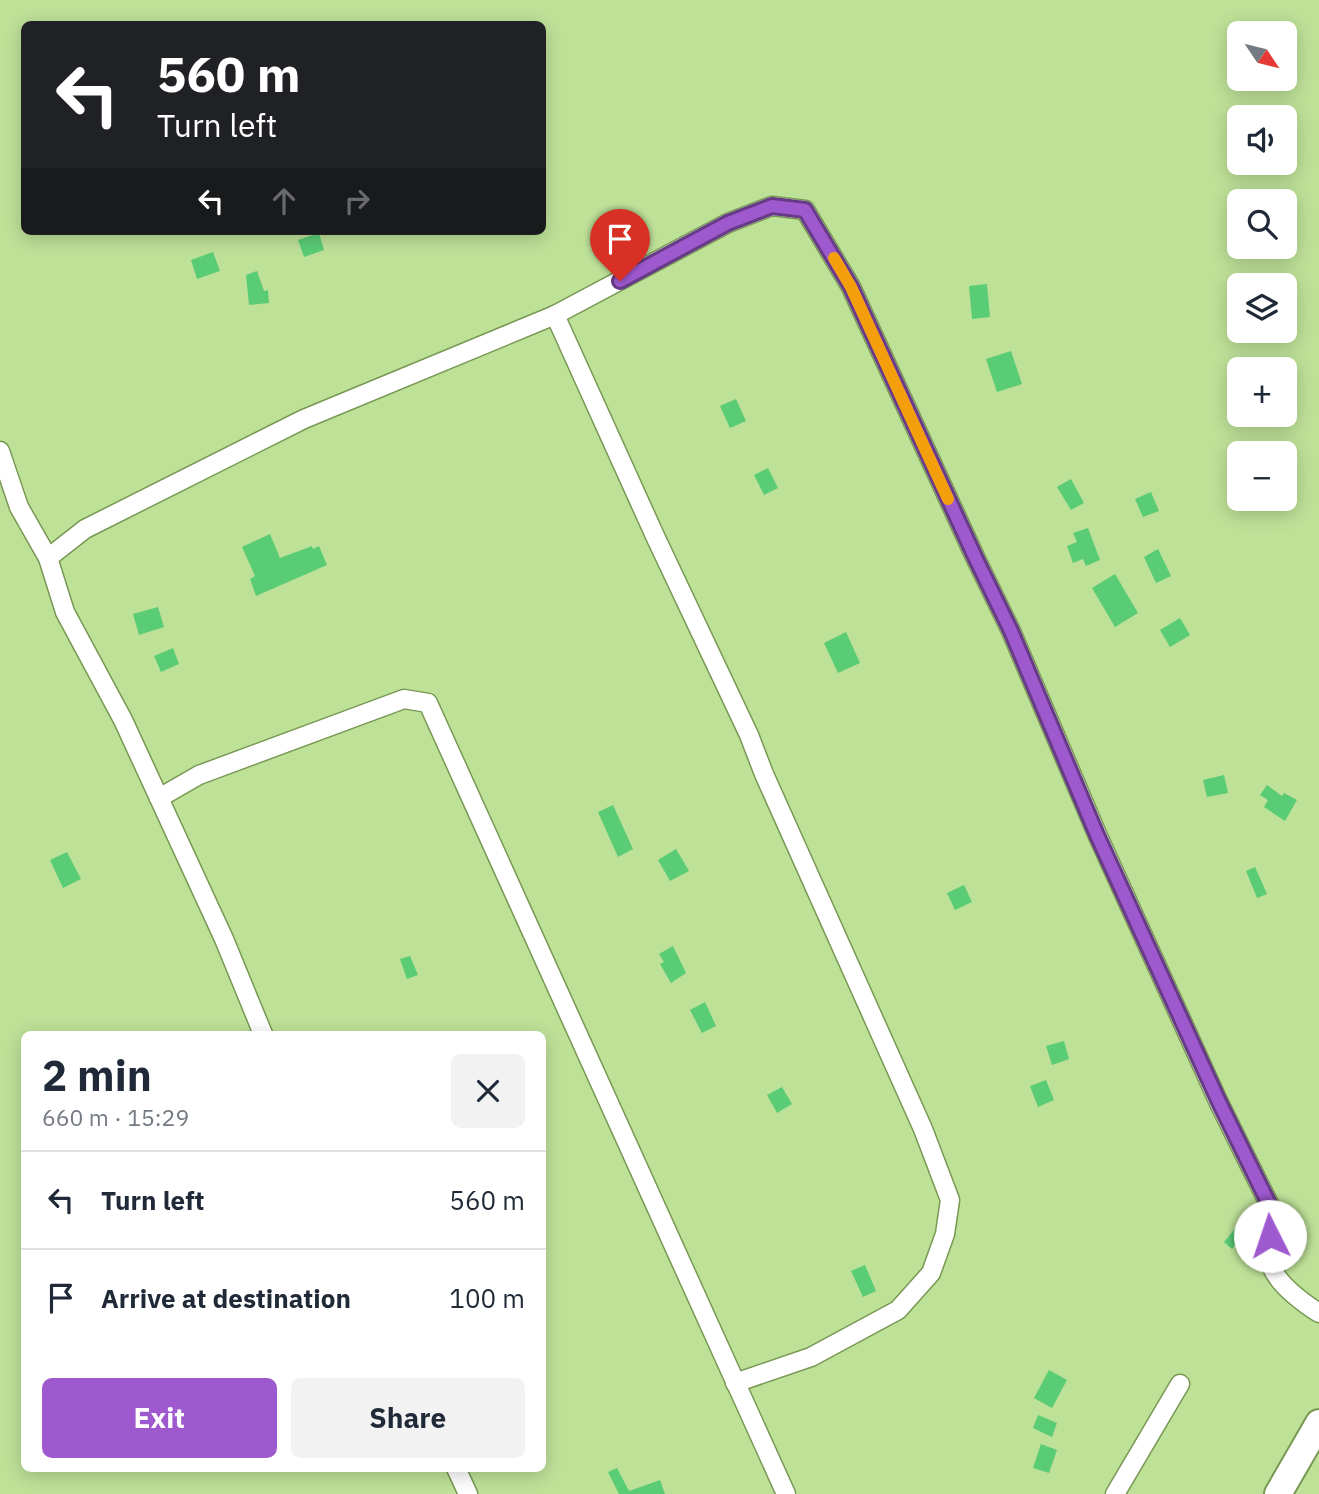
<!DOCTYPE html>
<meta charset="utf-8">
<style>
:root{--surface:#fff;--page:#f2f2f3;--text:#1f2937;--muted:#747a83;--line:#e0e1e3;--accent:#9e59ce}
body{margin:0;font-family:"IBM Plex Sans",sans-serif;background:var(--page);color:var(--text);height:100vh;display:flex;flex-direction:column;font-size:26px;white-space:nowrap}
*{box-sizing:border-box;margin:0}
p{font-size:23px;color:var(--muted)}
.icon{flex:none;width:38px;height:38px;fill:none;stroke:currentColor;stroke-width:2;stroke-linecap:round;stroke-linejoin:round}
.map{position:relative;flex:1;overflow:hidden}
.panel{position:absolute;left:21px;top:1031px;width:525px;height:441px;display:flex;flex-direction:column;background:var(--surface);border-radius:10px;box-shadow:0 4px 18px #0003}
.panel>*{flex:none}
.hud{position:absolute;left:21px;top:21px;width:525px;height:214px;border-radius:10px;box-shadow:0 4px 18px #0003;background:#202124;color:#fff;overflow:hidden}
.needle{width:46px;rotate:125deg}
.tools{position:absolute;left:1227px;top:21px;display:grid;gap:14px}
.tools a{display:grid;place-items:center;width:70px;height:70px;border-radius:10px;background:var(--surface);box-shadow:0 4px 18px #0003;font-size:35px}
.pin{position:absolute;display:grid;place-items:center;width:60px;height:60px;color:#fff;margin:-72px -30px;border-radius:50% 50% 50% 0;rotate:-45deg;box-shadow:0 0 7px #0007}
.pin .icon{rotate:45deg}
.me{position:absolute;width:77px;margin:-38px;rotate:356deg;stroke-linejoin:round;filter:drop-shadow(0 0 5px #0008)}
.turn{display:flex;align-items:center;gap:24px;height:147px;padding:0 21px;font-size:32px}
.turn .icon{width:91px;height:91px;stroke-width:2.5}
.turn b{display:block;font-size:49px;line-height:60px}
.lanes{display:flex;align-items:center;height:66px;padding:0 21px;background:#0003;justify-content:center;gap:35px;direction:ltr}
.lanes .off{opacity:.35}
.round{display:grid;place-items:center;flex:none;width:74px;height:74px;border-radius:10px;background:var(--page)}
.overview{display:flex;align-items:center;justify-content:space-between;height:119px;padding:0 21px}
h1{font-size:42px;font-weight:800;line-height:52px}
.button{display:flex;gap:14px;margin-top:auto;padding:14px 21px}
.button a{flex:1;height:80px;border-radius:10px;background:var(--accent);color:#fff;font-size:28px;font-weight:800;line-height:80px;text-align:center}
.button a+a{background:var(--page);color:var(--text)}
ul{padding:0;list-style:none}
li{display:flex;align-items:center;gap:21px;height:98px;padding:0 21px;border-top:2px solid var(--line)}
li div{flex:1}
li b{display:block;font-size:26px}
li em{font-style:normal}
.map>svg:first-child{display:block}
.building{fill:#59cc75}
.lines{fill:none;stroke-linecap:round;stroke-linejoin:round}
.minor-casing{stroke:#789853;stroke-width:21}
.highway-casing{stroke:#789853;stroke-width:30}
.minor{stroke:#fff;stroke-width:18}
.highway{stroke:#fff;stroke-width:26}
.route-casing{stroke:#673a86;stroke-width:18}
.route{stroke:#9e59ce;stroke-width:12}
.slow{stroke:#f59e0b;stroke-width:12}
</style>
<div class="map">
<svg width="1319" height="1494" viewBox="0 0 1319 1494">
<rect width="100%" height="100%" fill="#bee198"/>
<!-- building -->
<g class="building">
<polygon points="319,233 324,250 304,257 298,240"/>
<polygon points="213,252 220,271 197,279 191,260"/>
<polygon points="257,271 264,291 268,290 269,303 249,305 246,275"/>
<polygon points="987,284 990,317 972,319 969,286"/>
<polygon points="1011,351 1022,384 997,392 986,359"/>
<polygon points="736,399 746,421 730,428 720,406"/>
<polygon points="768,468 778,488 764,495 754,475"/>
<polygon points="1071,479 1084,503 1071,510 1057,487"/>
<polygon points="1151,492 1159,511 1143,517 1135,499"/>
<polygon points="1088,528 1100,560 1086,566 1083,559 1073,563 1067,546 1077,542 1073,533"/>
<polygon points="270,534 280,558 312,546 313,549 319,546 327,565 256,596 250,579 255,576 242,547"/>
<polygon points="1158,549 1171,576 1156,583 1144,557"/>
<polygon points="1115,574 1138,613 1115,627 1092,588"/>
<polygon points="158,607 164,627 139,635 133,614"/>
<polygon points="1180,618 1190,635 1170,647 1160,630"/>
<polygon points="846,632 860,663 838,673 824,643"/>
<polygon points="173,648 179,664 161,672 154,656"/>
<polygon points="1224,775 1228,793 1207,797 1203,780"/>
<polygon points="1267,785 1282,796 1284,793 1297,800 1285,821 1264,807 1268,800 1260,795"/>
<polygon points="613,805 633,849 618,857 598,812"/>
<polygon points="676,849 689,871 670,881 658,860"/>
<polygon points="67,852 81,879 63,888 50,860"/>
<polygon points="1255,867 1267,894 1257,898 1246,871"/>
<polygon points="964,885 972,902 955,910 947,893"/>
<polygon points="673,946 686,973 671,983 660,964 664,962 659,954"/>
<polygon points="410,956 418,975 407,979 400,959"/>
<polygon points="705,1002 716,1026 702,1033 690,1010"/>
<polygon points="1064,1041 1069,1059 1052,1065 1046,1046"/>
<polygon points="1046,1080 1054,1100 1038,1107 1030,1086"/>
<polygon points="782,1087 792,1104 777,1113 767,1095"/>
<polygon points="1243,1219 1251,1226 1232,1249 1224,1242"/>
<polygon points="865,1265 876,1291 863,1297 851,1271"/>
<polygon points="1049,1370 1067,1380 1052,1408 1034,1398"/>
<polygon points="1038,1415 1057,1423 1052,1437 1033,1428"/>
<polygon points="1041,1444 1057,1450 1049,1473 1033,1468"/>
<polygon points="617,1468 629,1491 660,1480 665,1494 619,1494 608,1472"/>
</g>
<g class="lines">
<!-- minor casing -->
<g class="minor-casing">
<g id="minor">
<polyline points="555,315 655,536 749,735 764,774 923,1129 950,1200 945,1234 931,1273 898,1310 811,1357 735,1383"/>
<polyline points="0,451 19,507 48,558 65,612 123,720 224,939 263,1034"/>
<path d="M 48,558 L 85,529 L 304,419 L 555,315 L 728,223 L 772,206 L 805,210 L 851,287 L 975,557 L 1011,631 L 1097,834 L 1219,1103 L 1270,1206 C 1273,1225 1266,1244 1270,1262 C 1275,1283 1302,1302 1319,1313"/>
<polyline points="159,798 199,775 404,699 428,703 786,1494"/>
<polyline points="456,1468 468,1494"/>
<polyline points="1115,1494 1180,1384"/>
</g>
</g>
<!-- highway casing -->
<g class="highway-casing">
<polyline id="highway" points="1278,1494 1319,1423"/>
</g>
<!-- minor -->
<use href="#minor" class="minor"/>
<!-- highway -->
<use href="#highway" class="highway"/>
</g>
<g class="lines">
<!-- route casing -->
<g class="route-casing">
<polyline id="route" points="620,281 728,223 772,206 805,210 851,287 975,557 1011,631 1097,835 1219,1102 1270,1206 1272,1218 1270,1236"/>
</g>
<!-- route -->
<use href="#route" class="route"/>
<!-- slow -->
<polyline class="slow" points="834,258 851,287 948,499"/>
</g>
</svg>
<div class="tools">
<a><svg class="needle" viewBox="-14 -14 28 28"><path d="M0-13l5 13h-10z" fill="#e53935"/><path d="M0 13l5-13h-10z" fill="#747a83"/></svg></a>
<a><svg class="icon" aria-label="sound" viewBox="0 0 24 24"><path d="M4 9h4l5-4v14l-5-4H4zM17 9q2 3 0 6"/></svg></a>
<a><svg class="icon" aria-label="search" viewBox="0 0 24 24"><circle cx="10" cy="10" r="6"/><path d="M15 15l6 6"/></svg></a>
<a><svg class="icon" aria-label="layers" viewBox="0 0 24 24"><path d="M12 4l9 5-9 5-9-5zM3 14l9 5 9-5"/></svg></a>
<a>+</a>
<a>−</a>
</div>
<div class="pin" style="left:620px;top:281px;background:#d93025"><svg class="icon" aria-label="arrive" viewBox="0 0 24 24"><path d="M6 21V4h12l-3 4 3 4H6"/></svg></div>
<svg class="me" style="left:1270px;top:1236px" viewBox="-20 -20 40 40"><circle r="19" fill="#fff"/><path d="M0-13L10 11 0 6-10 11z" fill="#9e59ce"/></svg>
<div class="hud">
<div class="turn"><svg class="icon" aria-label="left" viewBox="0 0 24 24"><path d="M17 20v-9H6M10 6l-5 5 5 5"/></svg><div><b>560 m</b>Turn left</div></div>
<div class="lanes"><svg class="icon" aria-label="left" viewBox="0 0 24 24"><path d="M17 20v-9H6M10 6l-5 5 5 5"/></svg><svg class="icon off" aria-label="ahead" viewBox="0 0 24 24"><path d="M12 20V5M6 11l6-6 6 6"/></svg><svg class="icon off" aria-label="right" viewBox="0 0 24 24"><path d="M7 20v-9h11M14 6l5 5-5 5"/></svg></div>
</div>
<section class="panel">
<div class="overview"><div><h1>2 min</h1><p>660 m · 15:29</p></div><a class="round"><svg class="icon" aria-label="close" viewBox="0 0 24 24"><path d="M6 6l12 12M18 6L6 18"/></svg></a></div>
<ul>
<li><svg class="icon" aria-label="left" viewBox="0 0 24 24"><path d="M17 20v-9H6M10 6l-5 5 5 5"/></svg><div><b>Turn left</b></div><em>560 m</em></li>
<li><svg class="icon" aria-label="arrive" viewBox="0 0 24 24"><path d="M6 21V4h12l-3 4 3 4H6"/></svg><div><b>Arrive at destination</b></div><em>100 m</em></li>
</ul>
<div class="button"><a>Exit</a><a>Share</a></div>
</section>
</div>
